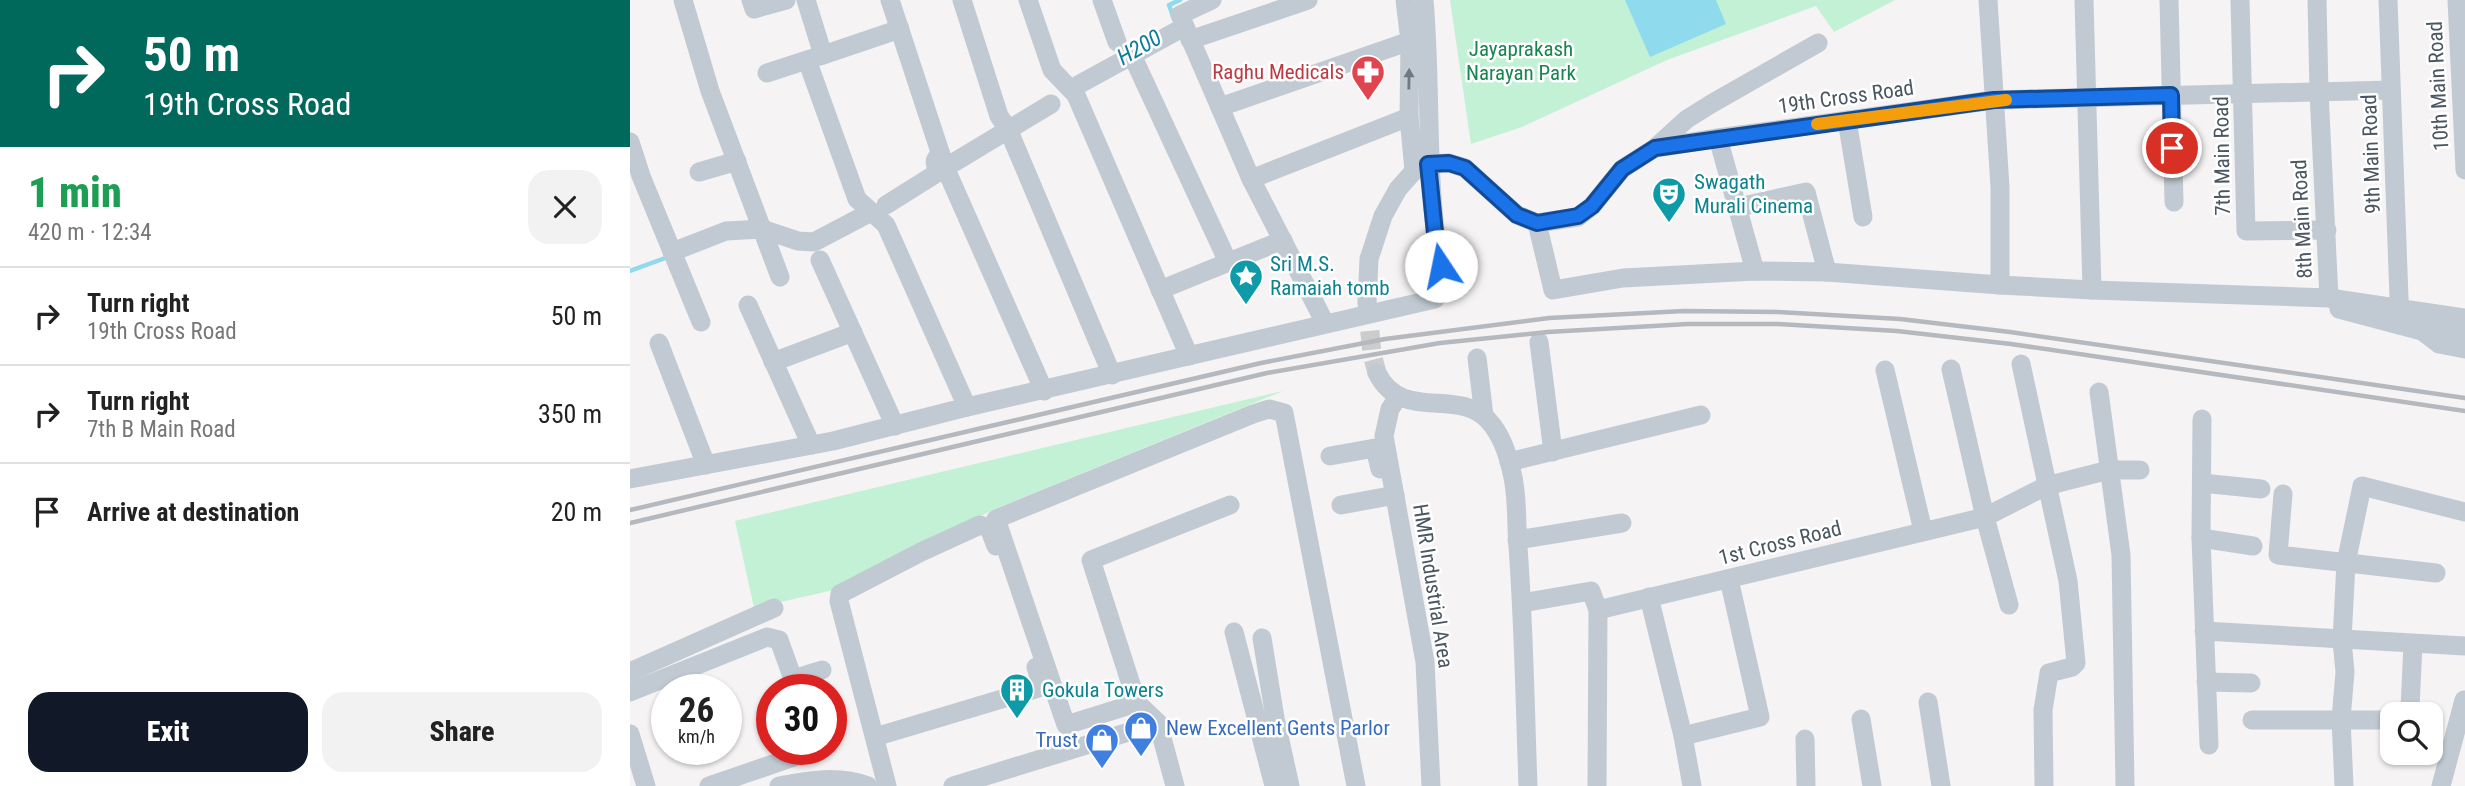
<!DOCTYPE html>
<meta charset="utf-8">
<style>
:root{--surface:#fff;--page:#f2f2f2;--text:#222;--muted:#767676;--line:#e0e0e0;--accent:#111827}
body{margin:0;font-family:"Roboto Condensed",sans-serif;background:var(--page);color:var(--text);height:100vh;display:flex;flex-direction:column;font-size:26px;white-space:nowrap}
*{box-sizing:border-box;margin:0}
p{font-size:23px;color:var(--muted)}
.icon{flex:none;width:38px;height:38px;fill:none;stroke:currentColor;stroke-width:2;stroke-linecap:round;stroke-linejoin:round}
.map{position:relative;flex:1;overflow:hidden}
.details{display:flex;flex-direction:column;background:var(--surface);width:630px}
.details>*{flex:none}
.guide{background:#00695c;color:#fff;overflow:hidden}
.controls{position:absolute;left:1750px;top:702px;display:grid;gap:14px}
.controls a{display:grid;place-items:center;width:63px;height:63px;border-radius:14px;background:var(--surface);box-shadow:0 2px 5px #0004;font-size:35px}
.speed{position:absolute;left:21px;top:674px;display:flex;gap:14px;font-size:35px;font-weight:700;text-align:center}
.speed>*{display:grid;place-content:center;width:91px;height:91px;border-radius:50%;background:var(--surface);box-shadow:0 2px 5px #0004;line-height:1}
.speed small{font-size:18px;font-weight:400}
.speed .limit{border:10px solid #d22;background:#fff;color:#111}
.pin{position:absolute;display:grid;place-items:center;width:60px;height:60px;color:#fff;margin:-30px;border:4px solid #fff;border-radius:50%;box-shadow:0 2px 7px #0007}
.me{position:absolute;width:77px;margin:-38px;rotate:349deg;stroke-linejoin:round;filter:drop-shadow(0 0 5px #0008)}
.turn{display:flex;align-items:center;gap:24px;height:147px;padding:0 28px;font-size:32px}
.turn .icon{width:91px;height:91px;stroke-width:2.5}
.turn b{display:block;font-size:49px;line-height:60px}
.round{display:grid;place-items:center;flex:none;width:74px;height:74px;border-radius:21px;background:var(--page)}
.head{display:flex;align-items:center;justify-content:space-between;height:119px;padding:0 28px}
h1{font-size:42px;font-weight:800;line-height:52px;color:#1e9e55}
.cta{display:flex;gap:14px;margin-top:auto;padding:14px 28px}
.cta a{flex:1;height:80px;border-radius:21px;background:var(--accent);color:#fff;font-size:28px;font-weight:800;line-height:80px;text-align:center}
.cta a+a{background:var(--page);color:var(--text)}
ul{padding:0;list-style:none}
li{display:flex;align-items:center;gap:21px;height:98px;padding:0 28px;border-top:2px solid var(--line)}
li div{flex:1}
li b{display:block;font-size:26px}
li em{font-style:normal}
main{display:flex;flex:1;min-height:0}
.map>svg:first-child{display:block}
.green{fill:#c3f1d5}
.water{fill:#90daee}
.lines{fill:none;stroke-linecap:round;stroke-linejoin:round}
.stream{stroke:#90daee;stroke-width:4.5}
.minor-tunnel{stroke:#caccce;stroke-width:19;stroke-dasharray:19 10;stroke-linecap:butt}
.minor{stroke:#c1cad2;stroke-width:19}
.rail{stroke:#b5b8bd;stroke-width:4.5}
.oneway{fill:#6e7983}
.route-casing{stroke:#114b97;stroke-width:18}
.route{stroke:#1a73e8;stroke-width:12}
.slow{stroke:#f59e0b;stroke-width:12}
.labels{text-anchor:middle;stroke-width:5;stroke-linejoin:round;paint-order:stroke}
.park-label{font-size:21px;fill:#17864f;stroke:#fff}
.health-label{font-size:21px;fill:#be3a42;stroke:#fff;text-anchor:end}
.street-label{font-size:21px;fill:#4a5661;stroke:#fff}
.culture-label{font-size:21px;fill:#0d838f;stroke:#fff;text-anchor:start}
.shop-label{font-size:21px;fill:#366cbe;stroke:#fff;text-anchor:start}
.water-label{font-size:23px;font-style:italic;fill:#0c7c9b;stroke:#fff}
</style>
<main>
<section class="details">
<div class="guide">
<div class="turn"><svg class="icon" aria-label="right" viewBox="0 0 24 24"><path d="M7 20v-9h11M14 6l5 5-5 5"/></svg><div><b>50 m</b>19th Cross Road</div></div>
</div>
<div class="head"><div><h1>1 min</h1><p>420 m · 12:34</p></div><a class="round"><svg class="icon" aria-label="close" viewBox="0 0 24 24"><path d="M6 6l12 12M18 6L6 18"/></svg></a></div>
<ul>
<li><svg class="icon" aria-label="right" viewBox="0 0 24 24"><path d="M7 20v-9h11M14 6l5 5-5 5"/></svg><div><b>Turn right</b><p>19th Cross Road</p></div><em>50 m</em></li>
<li><svg class="icon" aria-label="right" viewBox="0 0 24 24"><path d="M7 20v-9h11M14 6l5 5-5 5"/></svg><div><b>Turn right</b><p>7th B Main Road</p></div><em>350 m</em></li>
<li><svg class="icon" aria-label="arrive" viewBox="0 0 24 24"><path d="M6 21V4h12l-3 4 3 4H6"/></svg><div><b>Arrive at destination</b></div><em>20 m</em></li>
</ul>
<div class="cta"><a>Exit</a><a>Share</a></div>
</section>
<div class="map">
<svg width="1835" height="786" viewBox="0 0 1835 786">
<rect width="100%" height="100%" fill="#f5f3f3"/>
<!-- green -->
<g class="green">
<polygon points="820,0 1265,0 1204,32 1186,6 1037,60 892,127 841,144"/>
<polygon points="653,391 367,508 199,591 124,608 105,521"/>
</g>
<!-- water -->
<polygon class="water" points="995,0 1086,0 1096,24 1020,57"/>
<g class="lines">
<!-- stream -->
<g class="stream">
<polyline points="543,16 539,5 550,0"/>
<polyline points="0,271 38,257"/>
</g>
<!-- minor-tunnel -->
<polyline class="minor-tunnel" points="737,302 742,354 747,373"/>
<!-- minor -->
<g class="minor">
<polyline points="53,0 80,91 150,277"/>
<polyline points="121,0 124,9 156,0"/>
<polyline points="176,0 193,55 177,60 227,199 256,225 337,407"/>
<polyline points="260,0 315,167 414,391"/>
<polyline points="332,0 369,116 378,129 482,375"/>
<polyline points="398,0 422,70 446,95 559,356"/>
<polyline points="472,0 487,42"/>
<polyline points="582,0 550,15 621,179 695,323"/>
<polyline points="775,0 780,41 779,117 784,171"/>
<polyline points="1358,0 1370,187 1370,285 1462,290 1454,0"/>
<polyline points="1539,0 1544,202"/>
<polyline points="1610,0 1616,231 1697,230"/>
<polyline points="1687,0 1689,92 1699,298"/>
<polyline points="1758,0 1770,325"/>
<polyline points="1827,0 1835,170"/>
<polyline points="560,40 678,0"/>
<polyline points="193,55 270,29"/>
<polyline points="502,55 598,262"/>
<polyline points="137,73 177,60"/>
<polyline points="448,85 554,27"/>
<polyline points="590,107 780,41"/>
<polyline points="1217,120 1233,217"/>
<polyline points="1088,138 1125,271"/>
<polyline points="0,142 11,176 71,322"/>
<polyline points="1025,148 1057,119 1081,104 1188,43"/>
<polyline points="323,163 421,104"/>
<polyline points="69,172 107,161"/>
<polyline points="621,179 779,117"/>
<polyline points="256,205 307,173 305,161 310,152"/>
<polyline points="1109,207 1176,192 1197,272"/>
<polyline points="907,223 923,290 993,278 1125,271 1197,272 1370,285"/>
<polyline points="42,252 96,231 132,229 168,241 184,242 241,212"/>
<polyline points="190,260 265,426"/>
<polyline points="530,290 653,240"/>
<polyline points="1462,290 1699,298 1835,318"/>
<polyline points="737,302 739,259 753,216 768,189 784,171 798,164 819,163 835,168 887,215 907,223 948,217 962,206 992,169 1025,148 1088,138 1364,100 1761,90"/>
<polyline points="118,305 181,445"/>
<polyline points="1709,309 1792,331 1809,344 1835,349"/>
<polyline points="1792,331 1812,328 1835,332"/>
<polyline points="909,342 923,452"/>
<polyline points="29,343 76,465"/>
<polyline points="847,358 854,416"/>
<polyline points="143,362 223,332"/>
<polyline points="1391,364 1438,581 1446,663 1442,667 1419,673 1413,710 1414,786"/>
<polyline points="1321,369 1355,517 1379,605"/>
<polyline points="1255,370 1293,531"/>
<path d="M 747,373 C 772,423 827,387 858,420 C 871,434 878,454 882,473 C 888,496 886,523 888,547 C 894,627 895,706 898,786"/>
<polyline points="1469,392 1491,555 1495,786"/>
<polyline points="768,397 760,409 754,436 795,662 801,786"/>
<polyline points="1572,419 1571,538 1579,745"/>
<polyline points="700,456 745,448 750,469"/>
<polyline points="879,462 1071,415"/>
<path d="M 0,479 L 203,441 L 337,407 L 805,299 C 821,280 808,259 806,238 C 796,158 801,79 794,0"/>
<polyline points="1572,483 1631,489"/>
<polyline points="1653,494 1648,555 1806,573"/>
<polyline points="711,505 765,495"/>
<polyline points="1571,538 1623,546"/>
<polyline points="887,540 992,523"/>
<polyline points="1019,597 1053,736 1062,786"/>
<polyline points="892,603 961,591 968,610"/>
<polyline points="1574,631 1835,646"/>
<polyline points="604,632 644,786"/>
<polyline points="632,638 645,718 660,786"/>
<polyline points="0,672 144,608"/>
<polyline points="163,679 192,670"/>
<polyline points="1576,682 1621,683"/>
<polyline points="0,692 137,637 149,640 167,690"/>
<polyline points="1298,702 1311,786"/>
<polyline points="507,703 436,725 366,519 623,414 639,409 654,413 726,786"/>
<polyline points="1780,708 1783,644"/>
<polyline points="1231,719 1242,786"/>
<polyline points="1622,720 1762,720"/>
<polyline points="528,723 507,703 461,560 600,505"/>
<polyline points="0,734 16,786"/>
<polyline points="1053,736 1130,717 1099,579"/>
<polyline points="245,737 412,687 406,667"/>
<polyline points="1175,739 1176,786"/>
<polyline points="79,786 187,749"/>
<path d="M 149,786 C 179,780 209,775 238,786"/>
<polyline points="257,786 209,601 210,594 291,552 350,525 359,528 366,546"/>
<polyline points="323,786 528,723 545,786"/>
<polyline points="967,786 968,610 1355,517 1416,486 1479,470 1510,470"/>
<polyline points="1714,786 1711,719 1715,672 1712,640 1716,563 1732,486 1835,512"/>
<polyline points="1811,786 1834,700"/>
</g>
<!-- rail -->
<g class="rail">
<polyline points="0,510 631,363 755,339 919,318 1054,311 1148,312 1270,319 1380,332 1835,398"/>
<polyline points="0,523 637,373 810,343 918,332 1058,324 1148,324 1267,331 1381,344 1835,411"/>
</g>
</g>
<!-- one-way arrows -->
<defs><path id="oneway-solid" d="M-6-.8H1V-3.2L6.5 0L1 3.2V.8H-6Z" transform="scale(1.75)"/></defs>
<use class="oneway" href="#oneway-solid" transform="translate(779 79) rotate(-89)"/>
<g class="lines">
<!-- route casing -->
<g class="route-casing">
<polyline id="route" points="811,266 806,243 798,164 819,163 835,168 887,215 907,223 948,216 962,206 992,169 1025,148 1364,100 1541,95 1542,148"/>
</g>
<!-- route -->
<use href="#route" class="route"/>
<!-- slow -->
<polyline class="slow" points="1187,124 1376,100"/>
</g>
<!-- icons -->
<defs>
<g id="pharmacy-pin" transform="scale(1.75)"><path d="M0 17L-7.5 6A9.5 9.5 0 1 1 7.5 6Z" fill="#e0444e" stroke="#fff"/><path d="M-2-6h4v4h4v4h-4v4h-4v-4h-4v-4h4Z" fill="#fff"/></g>
<g id="theatre-pin" transform="scale(1.75)"><path d="M0 17L-7.5 6A9.5 9.5 0 1 1 7.5 6Z" fill="#0f9aa8" stroke="#fff"/><path d="M-5-5.5Q0-4 5-5.5V0Q5 5 0 6Q-5 5-5 0ZM-3.3-2.5H-1v1.5H-3.3ZM1-2.5H3.3v1.5H1ZM-2.8 1Q0 5.5 2.8 1Z" fill="#fff"/></g>
<g id="sight-pin" transform="scale(1.75)"><path d="M0 17L-7.5 6A9.5 9.5 0 1 1 7.5 6Z" fill="#0f9aa8" stroke="#fff"/><path d="M0-6L1.8-2.2L6-1.7L2.9 1.2L3.7 5.4L0 3.3L-3.7 5.4L-2.9 1.2L-6-1.7L-1.8-2.2Z" fill="#fff"/></g>
<g id="building-pin" transform="scale(1.75)"><path d="M0 17L-7.5 6A9.5 9.5 0 1 1 7.5 6Z" fill="#0f9aa8" stroke="#fff"/><path d="M-4-6H4V6H1V3H-1V6H-4ZM-2.5-4.3h1.7v1.8h-1.7ZM.8-4.3h1.7v1.8H.8ZM-2.5-1h1.7V.8h-1.7ZM.8-1h1.7V.8H.8Z" fill="#fff"/></g>
<g id="shop-pin" transform="scale(1.75)"><path d="M0 17L-7.5 6A9.5 9.5 0 1 1 7.5 6Z" fill="#3f7fe0" stroke="#fff"/><path d="M-5-2.5h2.3a2.7 3.5 0 0 1 5.4 0H5L5.5 6h-11ZM-1.5-2.5h3a1.5 2.3 0 0 0-3 0Z" fill="#fff"/></g>
</defs>
<g fill-rule="evenodd">
<use href="#pharmacy-pin" x="738" y="72"/>
<use href="#theatre-pin" x="1039" y="194"/>
<use href="#sight-pin" x="616" y="276"/>
<use href="#building-pin" x="387" y="690"/>
<use href="#shop-pin" x="511" y="728"/>
<use href="#shop-pin" x="472" y="740"/>
</g>
<g class="labels">
<!-- park labels -->
<g class="park-label">
<text x="891" y="56">Jayaprakash<tspan x="891" dy="24">Narayan Park</tspan></text>
</g>
<!-- health labels -->
<g class="health-label">
<text x="714" y="79">Raghu Medicals</text>
</g>
<!-- street labels -->
<g class="street-label">
<text transform="translate(1808 86) rotate(-93)" y="7">10th Main Road</text>
<text transform="translate(1216 97) rotate(-8)" y="7">19th Cross Road</text>
<text transform="translate(1741 154) rotate(-92)" y="7">9th Main Road</text>
<text transform="translate(1592 156) rotate(-91)" y="7">7th Main Road</text>
<text transform="translate(1672 219) rotate(-93)" y="7">8th Main Road</text>
<text transform="translate(1150 543) rotate(-14)" y="7">1st Cross Road</text>
<text transform="translate(803 586) rotate(81)" y="7">HMR Industrial Area</text>
</g>
<!-- culture labels -->
<g class="culture-label">
<text x="1064" y="189">Swagath<tspan x="1064" dy="24">Murali Cinema</tspan></text>
<text x="640" y="271">Sri M.S.<tspan x="640" dy="24">Ramaiah tomb</tspan></text>
<text x="412" y="697">Gokula Towers</text>
</g>
<!-- shop labels -->
<g class="shop-label">
<text x="536" y="735">New Excellent Gents Parlor</text>
<text x="448" y="747" text-anchor="end">Trust</text>
</g>
<!-- water labels -->
<g class="water-label">
<text transform="translate(509 47) rotate(-30)" y="8">H200</text>
</g>
</g>
</svg>
<div class="controls">
<a><svg class="icon" aria-label="search" viewBox="0 0 24 24"><circle cx="10" cy="10" r="6"/><path d="M15 15l6 6"/></svg></a>
</div>
<div class="speed"><div>26<small>km/h</small></div><div class="limit">30</div></div>
<div class="pin" style="left:1542px;top:148px;background:#d93025"><svg class="icon" aria-label="arrive" viewBox="0 0 24 24"><path d="M6 21V4h12l-3 4 3 4H6"/></svg></div>
<svg class="me" style="left:811px;top:266px" viewBox="-20 -20 40 40"><circle r="19" fill="#fff"/><path d="M0-13L10 11 0 6-10 11z" fill="#1a73e8"/></svg>
</div>
</main>
